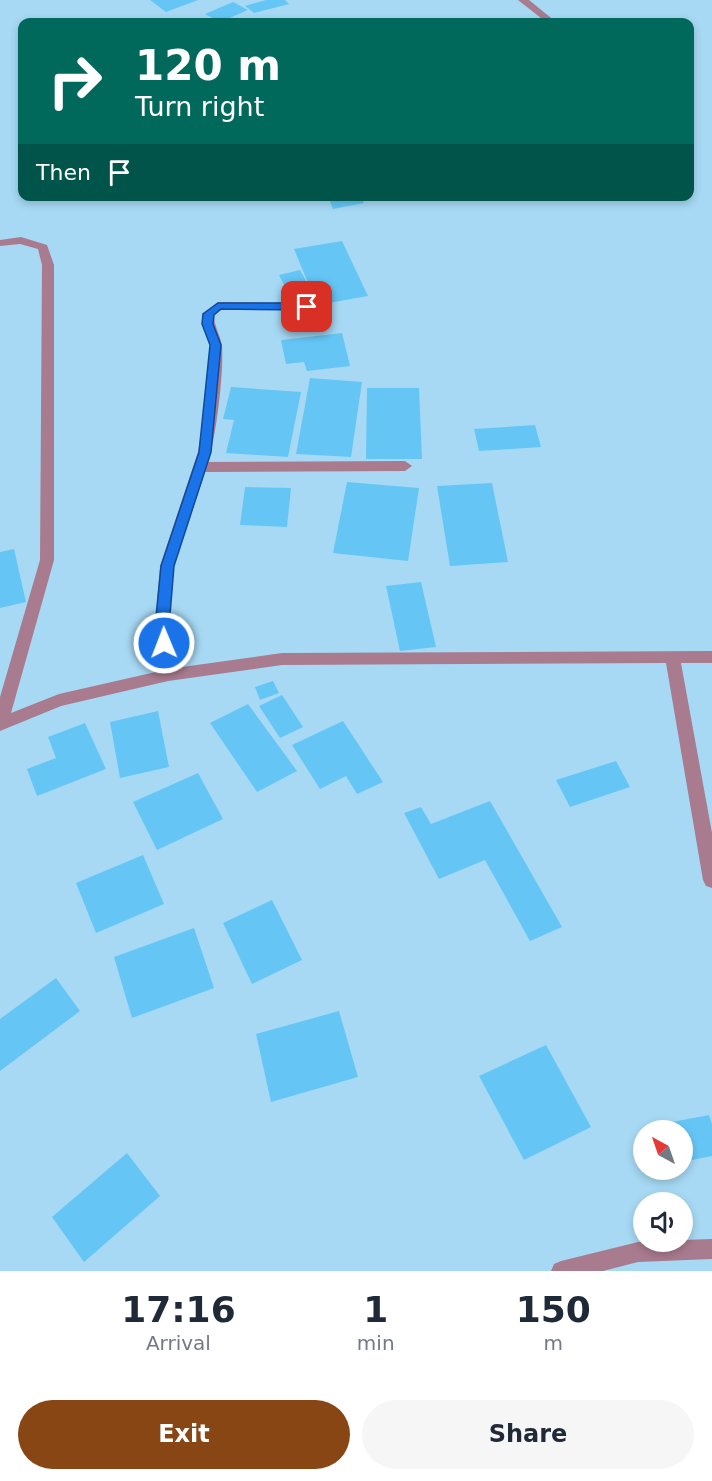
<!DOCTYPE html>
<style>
:root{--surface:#fff;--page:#f6f6f7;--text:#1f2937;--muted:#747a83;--accent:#884615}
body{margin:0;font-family:"DejaVu Sans",sans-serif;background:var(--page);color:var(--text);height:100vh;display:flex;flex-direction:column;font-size:22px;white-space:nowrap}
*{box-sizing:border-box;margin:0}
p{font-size:20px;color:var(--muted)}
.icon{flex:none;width:33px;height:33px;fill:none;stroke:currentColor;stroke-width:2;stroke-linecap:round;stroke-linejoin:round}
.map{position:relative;height:1271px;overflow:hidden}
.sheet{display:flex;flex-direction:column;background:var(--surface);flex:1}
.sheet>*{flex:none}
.guide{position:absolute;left:18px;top:18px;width:676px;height:183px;border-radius:12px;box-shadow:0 3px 9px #0003;background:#00695c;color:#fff;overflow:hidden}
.needle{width:39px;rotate:320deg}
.buttons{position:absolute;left:633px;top:1120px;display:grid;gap:12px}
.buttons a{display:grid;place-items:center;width:60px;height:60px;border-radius:50%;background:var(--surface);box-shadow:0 3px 9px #0003;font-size:30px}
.pin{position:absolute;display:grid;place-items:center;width:51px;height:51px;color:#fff;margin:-26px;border-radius:12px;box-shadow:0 3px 9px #0006}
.me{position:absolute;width:66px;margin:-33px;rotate:359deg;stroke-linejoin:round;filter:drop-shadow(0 0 4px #0008)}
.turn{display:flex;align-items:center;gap:21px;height:126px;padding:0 18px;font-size:27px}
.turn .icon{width:78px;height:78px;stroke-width:2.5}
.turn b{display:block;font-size:42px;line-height:51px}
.then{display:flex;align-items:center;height:57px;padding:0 18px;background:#0003;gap:12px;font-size:22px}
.eta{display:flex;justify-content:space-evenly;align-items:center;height:102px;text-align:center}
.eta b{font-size:36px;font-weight:800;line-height:42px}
.primary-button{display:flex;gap:12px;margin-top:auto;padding:12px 18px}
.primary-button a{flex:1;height:69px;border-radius:36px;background:var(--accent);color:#fff;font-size:24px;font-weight:800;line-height:69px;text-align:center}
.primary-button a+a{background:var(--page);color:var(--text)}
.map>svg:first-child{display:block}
.building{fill:#65c6f5}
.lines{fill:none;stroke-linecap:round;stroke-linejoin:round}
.minor{fill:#a97b8f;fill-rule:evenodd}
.route{fill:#1a73e8;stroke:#114b97;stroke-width:1.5}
</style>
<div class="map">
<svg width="712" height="1271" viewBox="0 0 712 1271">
<rect width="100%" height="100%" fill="#a7d9f4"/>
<!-- building -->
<g class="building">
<polygon points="150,0 198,0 166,12"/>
<polygon points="266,0 285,0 289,4 254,13 245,6"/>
<polygon points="233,2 248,10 220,22 205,14"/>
<polygon points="328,196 360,196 364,203 333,209"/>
<polygon points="342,241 368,296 317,305 313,296 292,301 279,275 300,270 311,290 294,249"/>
<polygon points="342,333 350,366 307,371 304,362 286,364 281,340"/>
<polygon points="310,378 362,382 351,457 296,454"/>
<polygon points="231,387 301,392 288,457 226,453 234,420 223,419"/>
<polygon points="367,388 419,388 422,459 366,459"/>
<polygon points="535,425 541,447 479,451 474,429"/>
<polygon points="347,482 419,488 408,561 333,553"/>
<polygon points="492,483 508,562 450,566 437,486"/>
<polygon points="245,487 291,488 287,527 240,525"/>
<polygon points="14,549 26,602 0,608 0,552"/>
<polygon points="421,582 436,647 400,651 386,586"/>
<polygon points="273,681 279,693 260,700 255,687"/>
<polygon points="282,695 303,727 280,738 259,706"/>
<polygon points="248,704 297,771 257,792 210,723"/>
<polygon points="158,711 169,767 120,778 110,722"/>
<polygon points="343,721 383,782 357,794 346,776 320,789 292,745"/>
<polygon points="85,723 106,769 37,796 27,769 56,758 48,737"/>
<polygon points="616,761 630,787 570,807 556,780"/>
<polygon points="198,773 223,819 157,850 133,802"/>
<polygon points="490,801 562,927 530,941 485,860 439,879 404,813 421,807 431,824"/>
<polygon points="143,855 164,904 96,933 76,883"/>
<polygon points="272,900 302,960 252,984 223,923"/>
<polygon points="194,928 214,988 132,1018 114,957"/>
<polygon points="56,978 80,1011 0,1071 0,1019"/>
<polygon points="339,1011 358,1077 271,1102 256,1034"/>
<polygon points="546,1045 591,1127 524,1160 479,1076"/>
<polygon points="709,1115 712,1124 712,1156 682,1162 682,1131 646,1131 645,1127"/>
<polygon points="127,1153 160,1196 84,1262 52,1217"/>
</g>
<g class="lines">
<!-- minor -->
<g class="minor">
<polygon points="518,0 529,0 556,22 546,22"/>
<path d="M 21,237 L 47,245 L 54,265 L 54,560 L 11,713 L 59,694 L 160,671 L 155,627 L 160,566 L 198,452 L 207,392 L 210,345 L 202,324 L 202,314 L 218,302 L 325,303 L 329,304 L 329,310 L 221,310 L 214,315 C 214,327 221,336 222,346 C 224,372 216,438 208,462 L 405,461 L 412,466 L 405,471 L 205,472 L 174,566 L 169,627 L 175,668 L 282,653 L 712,651 L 712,663 L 681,663 L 712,833 L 712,888 L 706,886 L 703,880 L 666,663 L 282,665 L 168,681 L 61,706 L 0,731 L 0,697 L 40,560 L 42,265 L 38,249 L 20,244 L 0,246 L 0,240 Z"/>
<polygon points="712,1239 712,1259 638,1262 603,1271 551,1271 554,1264 561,1261 638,1242 682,1242 682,1240"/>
</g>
</g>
<!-- route -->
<polygon class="route" points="218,303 307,303 312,307 307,310 221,309 214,315 213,324 221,345 211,452 174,566 169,627 171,643 164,648 157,643 155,627 161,566 199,452 210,345 202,324 203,314"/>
</svg>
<div class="buttons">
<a><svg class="needle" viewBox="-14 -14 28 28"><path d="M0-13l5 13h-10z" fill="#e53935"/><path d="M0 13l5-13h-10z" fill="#747a83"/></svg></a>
<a><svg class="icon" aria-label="sound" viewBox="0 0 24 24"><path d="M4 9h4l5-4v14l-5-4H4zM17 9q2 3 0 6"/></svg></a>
</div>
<div class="pin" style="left:307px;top:307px;background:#d93025"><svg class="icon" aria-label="arrive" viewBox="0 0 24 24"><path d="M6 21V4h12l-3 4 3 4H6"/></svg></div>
<svg class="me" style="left:164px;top:643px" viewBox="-20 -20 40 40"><circle r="17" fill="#1a73e8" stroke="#fff" stroke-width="3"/><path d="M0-11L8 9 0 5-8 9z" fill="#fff"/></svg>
<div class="guide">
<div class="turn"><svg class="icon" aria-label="right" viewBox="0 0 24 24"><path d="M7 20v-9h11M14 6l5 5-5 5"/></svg><div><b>120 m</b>Turn right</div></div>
<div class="then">Then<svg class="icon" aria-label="arrive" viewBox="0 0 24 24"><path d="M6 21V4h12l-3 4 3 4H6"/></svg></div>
</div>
</div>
<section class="sheet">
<div class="eta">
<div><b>17:16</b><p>Arrival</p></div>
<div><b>1</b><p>min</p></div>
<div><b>150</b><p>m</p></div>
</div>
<div class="primary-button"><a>Exit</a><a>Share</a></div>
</section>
